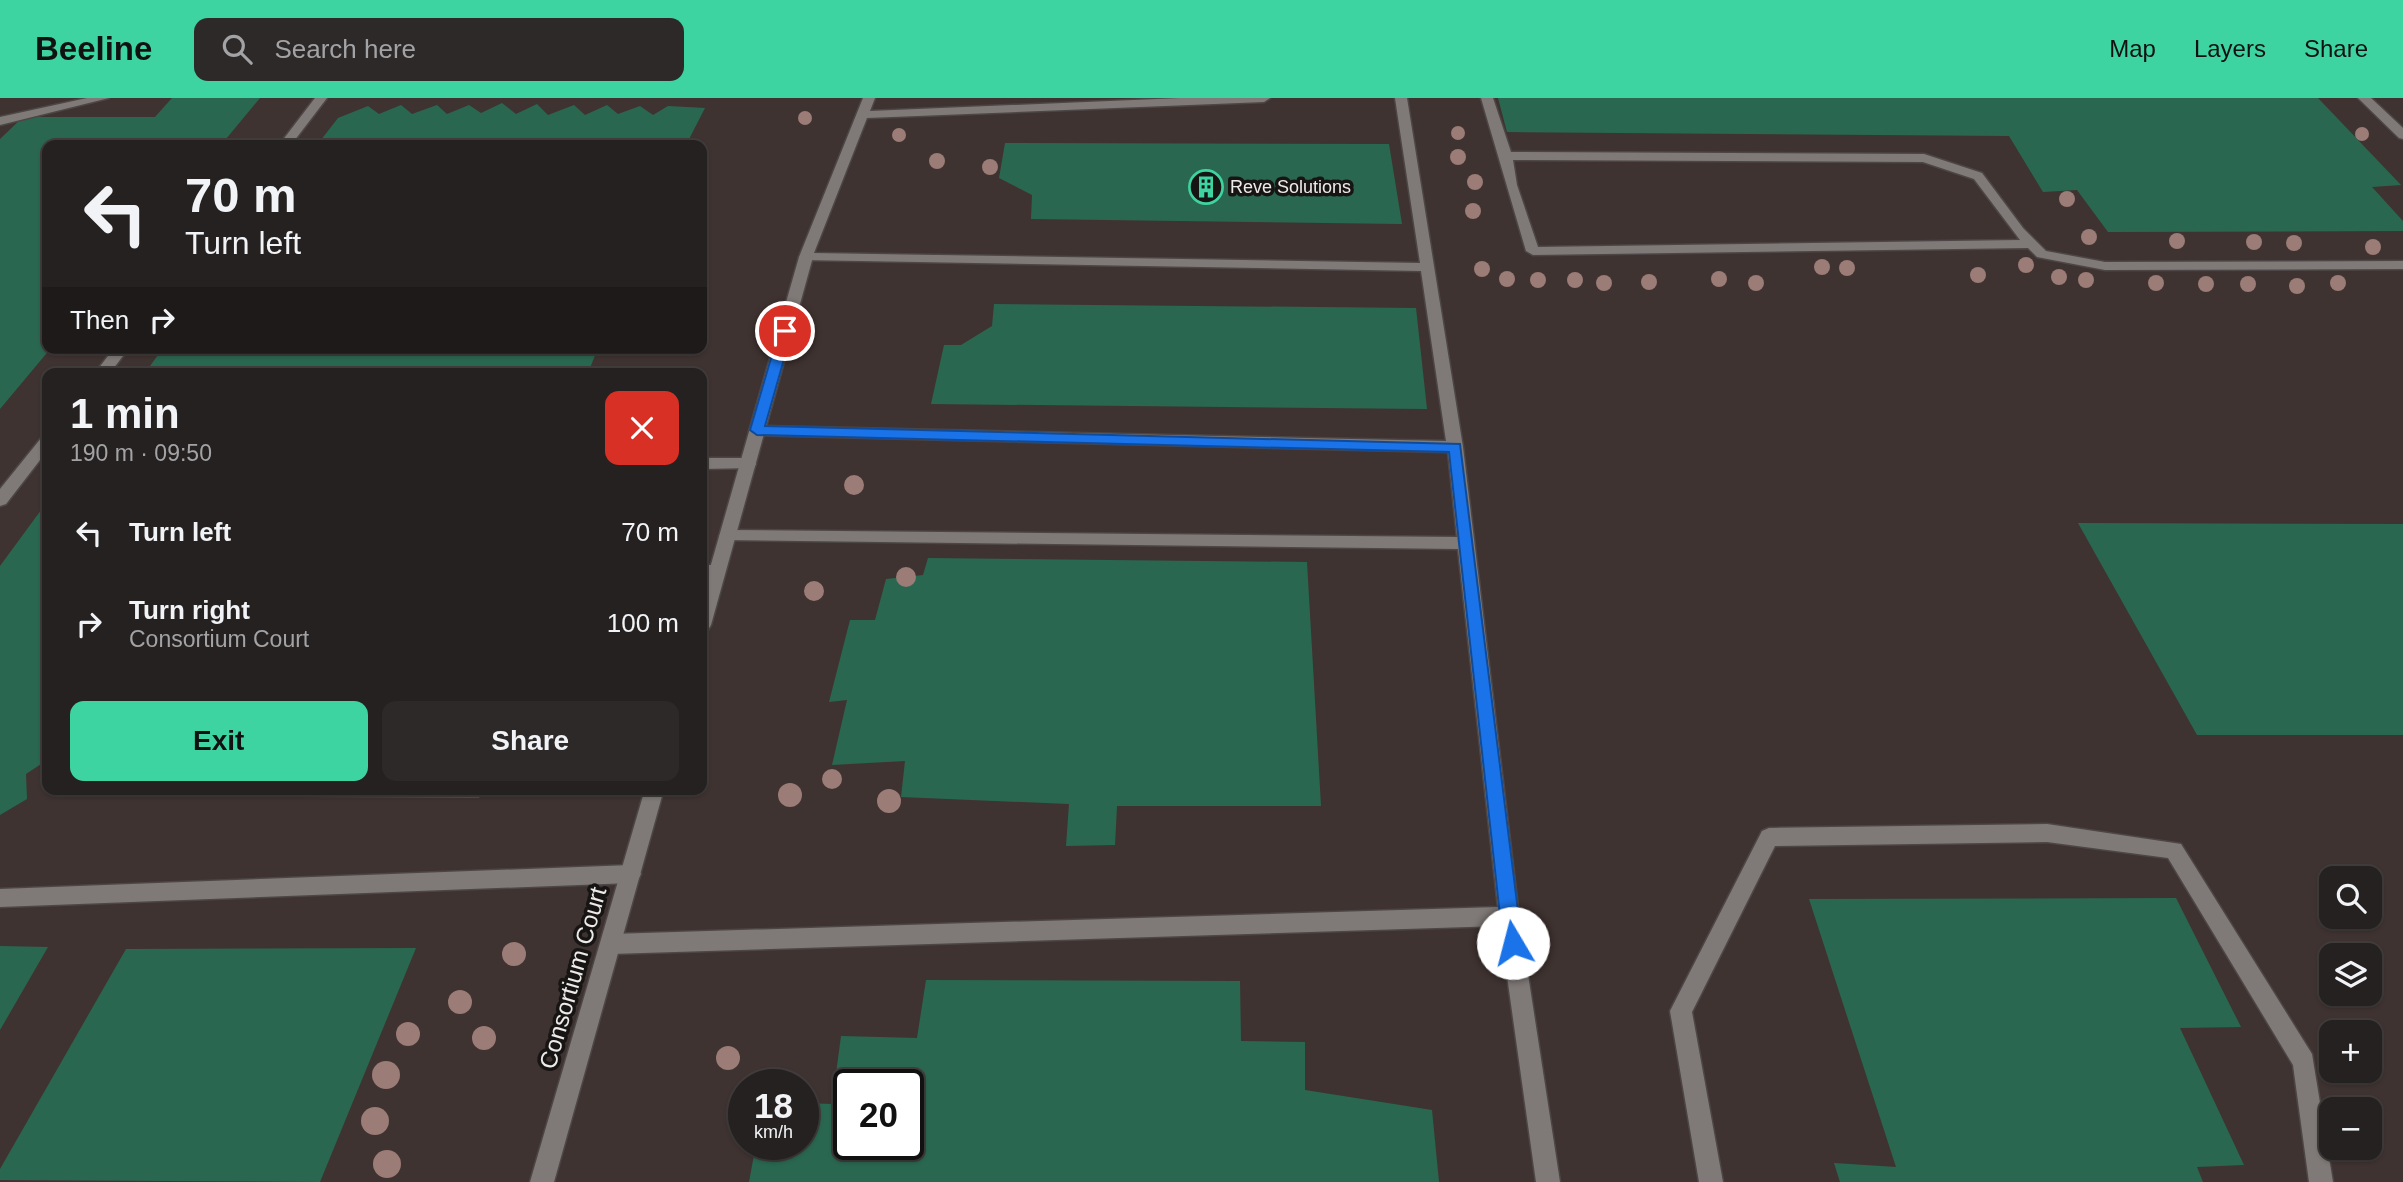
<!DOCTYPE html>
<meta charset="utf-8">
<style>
:root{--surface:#252120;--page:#2d2929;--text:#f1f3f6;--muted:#a3a3a5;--line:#423e3e;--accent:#3ed4a2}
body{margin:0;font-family:Helvetica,sans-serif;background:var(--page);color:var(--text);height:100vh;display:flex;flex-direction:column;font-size:26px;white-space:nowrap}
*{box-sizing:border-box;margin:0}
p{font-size:23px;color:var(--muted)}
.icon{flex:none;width:38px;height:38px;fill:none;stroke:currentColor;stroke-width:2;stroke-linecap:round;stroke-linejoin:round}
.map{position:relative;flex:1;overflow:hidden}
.side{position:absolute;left:42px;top:270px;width:665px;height:427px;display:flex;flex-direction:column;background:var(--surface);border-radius:14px;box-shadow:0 2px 5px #0004,0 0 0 2px var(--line)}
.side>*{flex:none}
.guide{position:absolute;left:42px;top:42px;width:665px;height:214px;border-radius:14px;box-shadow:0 2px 5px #0004,0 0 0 2px var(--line);background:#252120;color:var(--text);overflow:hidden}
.fabs{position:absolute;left:2319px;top:768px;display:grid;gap:14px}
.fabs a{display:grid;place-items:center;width:63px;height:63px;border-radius:14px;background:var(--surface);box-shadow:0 2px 5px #0004,0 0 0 2px var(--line);font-size:35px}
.speed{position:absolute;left:728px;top:971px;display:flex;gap:14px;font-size:35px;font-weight:700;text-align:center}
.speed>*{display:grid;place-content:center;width:91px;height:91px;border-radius:50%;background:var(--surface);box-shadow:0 2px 5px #0004,0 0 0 2px var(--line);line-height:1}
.speed small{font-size:18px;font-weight:400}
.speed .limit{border:4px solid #111;border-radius:10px;background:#fff;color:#111}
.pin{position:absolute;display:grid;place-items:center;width:60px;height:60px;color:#fff;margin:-30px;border:4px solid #fff;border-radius:50%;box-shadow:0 2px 7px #0007}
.me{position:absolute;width:77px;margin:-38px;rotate:352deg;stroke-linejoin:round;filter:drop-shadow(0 0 5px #0008)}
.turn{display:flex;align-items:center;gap:24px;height:147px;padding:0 28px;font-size:32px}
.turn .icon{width:91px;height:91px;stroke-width:2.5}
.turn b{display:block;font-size:49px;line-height:60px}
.then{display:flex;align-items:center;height:66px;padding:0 28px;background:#0003;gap:14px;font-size:26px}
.round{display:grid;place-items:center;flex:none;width:74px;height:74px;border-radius:14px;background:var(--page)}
.summary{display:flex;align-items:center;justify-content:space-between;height:119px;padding:0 28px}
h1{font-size:42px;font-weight:600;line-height:52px}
.cta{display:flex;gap:14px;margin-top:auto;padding:14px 28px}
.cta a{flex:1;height:80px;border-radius:14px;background:var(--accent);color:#111;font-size:28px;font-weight:600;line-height:80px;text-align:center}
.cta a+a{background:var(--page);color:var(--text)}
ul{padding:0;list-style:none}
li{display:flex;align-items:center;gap:21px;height:91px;padding:0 28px}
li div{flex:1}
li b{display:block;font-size:26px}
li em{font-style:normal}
header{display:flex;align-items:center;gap:42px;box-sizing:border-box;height:98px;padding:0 35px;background:var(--accent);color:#111}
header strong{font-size:33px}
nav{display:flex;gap:38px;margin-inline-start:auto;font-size:24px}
.search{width:490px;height:63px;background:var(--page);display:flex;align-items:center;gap:18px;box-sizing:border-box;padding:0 24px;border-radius:14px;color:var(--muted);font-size:26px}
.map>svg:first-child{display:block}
.built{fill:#3f3331;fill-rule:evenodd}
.building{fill:#2a6751;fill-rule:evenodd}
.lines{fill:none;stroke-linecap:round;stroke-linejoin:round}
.service-casing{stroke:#4c4746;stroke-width:3}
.minor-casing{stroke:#4c4746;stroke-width:3}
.service{fill:#7f7977;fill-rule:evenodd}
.minor{fill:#7f7977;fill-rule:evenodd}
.tree{fill:#9b7c76}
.route{fill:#1a73e8;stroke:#114b97;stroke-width:2}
.labels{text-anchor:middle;stroke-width:7;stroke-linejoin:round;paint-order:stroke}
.far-poi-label{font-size:18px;fill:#eeeae9;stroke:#171514;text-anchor:start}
.near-street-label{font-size:24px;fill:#eeeae9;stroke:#171514}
</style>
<header>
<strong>Beeline</strong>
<div class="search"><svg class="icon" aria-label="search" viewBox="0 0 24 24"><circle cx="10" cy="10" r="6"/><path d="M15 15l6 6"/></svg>Search here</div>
<nav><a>Map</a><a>Layers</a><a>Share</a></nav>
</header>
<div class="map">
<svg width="2403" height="1084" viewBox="0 0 2403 1084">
<rect width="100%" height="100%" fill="#312c2a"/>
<!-- built -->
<path class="built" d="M 0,0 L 2403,0 L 2403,1084 L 0,1084 ZM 47,47 L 702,47 L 702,250 L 47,250 ZM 47,275 L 702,275 L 702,691 L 47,691 ZM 2331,780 L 2370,780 L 2370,819 L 2331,819 ZM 2331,858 L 2370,858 L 2370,896 L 2331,896 ZM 2331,934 L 2370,934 L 2370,973 L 2331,973 ZM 744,987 L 803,987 L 803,1046 L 744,1046 ZM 849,987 L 908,987 L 908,1046 L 849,1046 ZM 2331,1012 L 2370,1012 L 2370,1050 L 2331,1050 Z"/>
<!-- building -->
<g class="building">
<polygon points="172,0 260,0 221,47 47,47 47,250 51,250 0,311 0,41 23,19 155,19"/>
<polygon points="1498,0 2318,0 2401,87 2372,89 2403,123 2403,133 2108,134 2077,92 2043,94 2009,38 1507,34"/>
<polygon points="502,5 516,16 537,6 548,17 574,7 585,17 607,7 618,16 640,8 653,17 668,8 705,10 686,47 317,47 338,20 368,8 379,16 401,7 412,16 437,7 447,16 469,7 481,15"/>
<polygon points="1005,45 1389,46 1402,126 1031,121 1032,97 999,80"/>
<polygon points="994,206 1416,210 1427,311 931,306 944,247 961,247 992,228"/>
<polygon points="163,250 598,250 588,275 145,275"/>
<polygon points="47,404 47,662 26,676 27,701 0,717 0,468"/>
<polygon points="2078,425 2403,426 2403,637 2197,637"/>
<polygon points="928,460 1307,464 1321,708 1117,708 1115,747 1066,748 1069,706 901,699 905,663 832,667 847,602 829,604 850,522 875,522 886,481 923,477"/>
<polygon points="103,691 483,691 479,700 99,698"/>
<polygon points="2176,800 2241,929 2180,930 2244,1067 2197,1069 2203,1084 1840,1084 1834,1065 1896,1069 1809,801"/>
<polygon points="0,848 48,849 0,932"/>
<polygon points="416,850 320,1084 0,1082 0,1071 126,851"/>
<path d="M 926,882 L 1240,883 L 1241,943 L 1305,944 L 1305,992 L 1432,1012 L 1439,1084 L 749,1084 L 756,1046 L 803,1046 L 803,1005 L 832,1006 L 841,938 L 917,940 ZM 849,987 L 908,987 L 908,1046 L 849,1046 Z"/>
</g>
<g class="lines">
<!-- service casing -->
<g class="service-casing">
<g id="service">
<polygon points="87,0 109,0 0,27 0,19"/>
<polygon points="315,0 327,0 291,47 279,47"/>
<polygon points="863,0 875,0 870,13 1180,0 1270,0 1264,4 867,20 814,155 1420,165 1395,0 1407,0 1463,349 1519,818 1560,1084 1536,1084 1500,828 611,856 604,853 601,846 604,839 611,836 1498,809 1458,451 721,442 719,438 727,432 1457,439 1448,354 752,337 749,333 752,329 757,328 1446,343 1421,173 801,162 799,159"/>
<path d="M 1481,0 L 1493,0 L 1511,54 L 1924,56 L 1982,75 L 2023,130 L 2046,153 L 2105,164 L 2403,163 L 2403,171 L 2105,172 L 2037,159 L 2028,150 L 1533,157 L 1526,153 ZM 1513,62 L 1923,64 L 1974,81 L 2020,142 L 1538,149 L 1517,87 Z"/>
<polygon points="2358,0 2371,0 2403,30 2403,41 2399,40"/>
<polygon points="114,250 129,250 110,275 95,275"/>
<polygon points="47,338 47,353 6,406 0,408 0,391 42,339"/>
<polygon points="748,360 754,362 756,366 754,370 702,371 702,360"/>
<polygon points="702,467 717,467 725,473 717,479 702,479"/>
<polygon points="2047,726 2181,746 2312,956 2333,1084 2309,1084 2293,967 2168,760 2047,744 1775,748 1692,914 1723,1084 1699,1084 1670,913 1762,733 1769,730"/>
<polygon points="631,767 638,770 641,776 638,782 631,785 0,809 0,791"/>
</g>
</g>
<!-- minor casing -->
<g class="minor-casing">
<g id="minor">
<polygon points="806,155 813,159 711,527 708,532 702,534 702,498 799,159"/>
<polygon points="645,691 664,691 554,1084 530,1084"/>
</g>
</g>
<!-- service -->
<use href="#service" class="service"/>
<!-- minor -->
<use href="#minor" class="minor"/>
</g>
<!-- trees -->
<g class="tree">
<circle cx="805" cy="20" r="7"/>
<circle cx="1458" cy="35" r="7"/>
<circle cx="2362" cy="36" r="7"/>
<circle cx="899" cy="37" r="7"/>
<circle cx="1458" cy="59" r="8"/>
<circle cx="937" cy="63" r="8"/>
<circle cx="990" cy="69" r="8"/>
<circle cx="1475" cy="84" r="8"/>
<circle cx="2067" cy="101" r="8"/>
<circle cx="1473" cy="113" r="8"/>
<circle cx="2089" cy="139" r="8"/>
<circle cx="2177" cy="143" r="8"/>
<circle cx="2254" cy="144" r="8"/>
<circle cx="2294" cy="145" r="8"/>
<circle cx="2373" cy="149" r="8"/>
<circle cx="2026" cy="167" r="8"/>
<circle cx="1822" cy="169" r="8"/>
<circle cx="1847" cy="170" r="8"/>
<circle cx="1482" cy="171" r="8"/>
<circle cx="1978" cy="177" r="8"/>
<circle cx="2059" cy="179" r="8"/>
<circle cx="1507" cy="181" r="8"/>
<circle cx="1719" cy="181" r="8"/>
<circle cx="1538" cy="182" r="8"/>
<circle cx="1575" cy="182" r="8"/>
<circle cx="2086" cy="182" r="8"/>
<circle cx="1649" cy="184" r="8"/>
<circle cx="1604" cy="185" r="8"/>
<circle cx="1756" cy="185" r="8"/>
<circle cx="2156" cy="185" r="8"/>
<circle cx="2338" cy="185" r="8"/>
<circle cx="2206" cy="186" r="8"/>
<circle cx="2248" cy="186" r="8"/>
<circle cx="2297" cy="188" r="8"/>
<circle cx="854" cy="387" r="10"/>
<circle cx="906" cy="479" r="10"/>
<circle cx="814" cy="493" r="10"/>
<circle cx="832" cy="681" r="10"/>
<circle cx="790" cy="697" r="12"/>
<circle cx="889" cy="703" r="12"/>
<circle cx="514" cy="856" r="12"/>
<circle cx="460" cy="904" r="12"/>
<circle cx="408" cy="936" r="12"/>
<circle cx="484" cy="940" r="12"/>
<circle cx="728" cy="960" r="12"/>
<circle cx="386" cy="977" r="14"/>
<circle cx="375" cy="1023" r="14"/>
<circle cx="387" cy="1066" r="14"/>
</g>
<!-- route -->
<polygon class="route" points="785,229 792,233 765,328 1460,346 1522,845 1519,851 1513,853 1506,851 1503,845 1449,354 757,337 750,332 779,233"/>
<!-- icons -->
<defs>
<g id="building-ring" transform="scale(1.75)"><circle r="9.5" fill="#171514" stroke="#3ed4a2" stroke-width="1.5"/><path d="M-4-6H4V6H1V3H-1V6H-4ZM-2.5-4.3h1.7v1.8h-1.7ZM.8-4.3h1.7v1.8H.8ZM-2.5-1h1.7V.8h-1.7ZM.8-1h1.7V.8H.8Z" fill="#3ed4a2"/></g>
</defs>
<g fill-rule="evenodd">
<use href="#building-ring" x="1206" y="89"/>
</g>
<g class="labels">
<!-- far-poi labels -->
<g class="far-poi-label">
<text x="1230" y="95">Reve Solutions</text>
</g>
<!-- near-street labels -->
<g class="near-street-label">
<text transform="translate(573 880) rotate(-74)" y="8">Consortium Court</text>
</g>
</g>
</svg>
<div class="fabs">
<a><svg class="icon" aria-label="search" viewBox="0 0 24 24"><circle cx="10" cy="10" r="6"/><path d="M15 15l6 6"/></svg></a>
<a><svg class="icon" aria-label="layers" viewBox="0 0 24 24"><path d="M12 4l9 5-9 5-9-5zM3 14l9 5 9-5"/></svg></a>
<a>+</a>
<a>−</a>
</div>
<div class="speed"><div>18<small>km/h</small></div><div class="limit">20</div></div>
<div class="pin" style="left:785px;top:233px;background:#d93025"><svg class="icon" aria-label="arrive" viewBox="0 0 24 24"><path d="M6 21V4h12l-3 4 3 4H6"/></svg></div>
<svg class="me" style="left:1513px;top:845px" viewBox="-20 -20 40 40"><circle r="19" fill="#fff"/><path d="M0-13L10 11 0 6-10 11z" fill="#1a73e8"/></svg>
<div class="guide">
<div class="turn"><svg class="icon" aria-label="left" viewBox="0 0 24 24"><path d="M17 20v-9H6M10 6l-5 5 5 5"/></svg><div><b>70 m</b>Turn left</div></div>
<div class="then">Then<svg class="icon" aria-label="right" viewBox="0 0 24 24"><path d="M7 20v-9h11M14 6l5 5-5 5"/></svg></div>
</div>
<section class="side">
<div class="summary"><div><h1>1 min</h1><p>190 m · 09:50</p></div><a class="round" style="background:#d93025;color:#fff"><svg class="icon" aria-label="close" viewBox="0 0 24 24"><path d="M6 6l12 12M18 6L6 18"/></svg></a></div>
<ul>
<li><svg class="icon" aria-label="left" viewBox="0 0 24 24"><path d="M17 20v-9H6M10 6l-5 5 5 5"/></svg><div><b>Turn left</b></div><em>70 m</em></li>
<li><svg class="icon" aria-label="right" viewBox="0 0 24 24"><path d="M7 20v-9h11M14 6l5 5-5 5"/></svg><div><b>Turn right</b><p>Consortium Court</p></div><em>100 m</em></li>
</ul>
<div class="cta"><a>Exit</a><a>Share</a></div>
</section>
</div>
